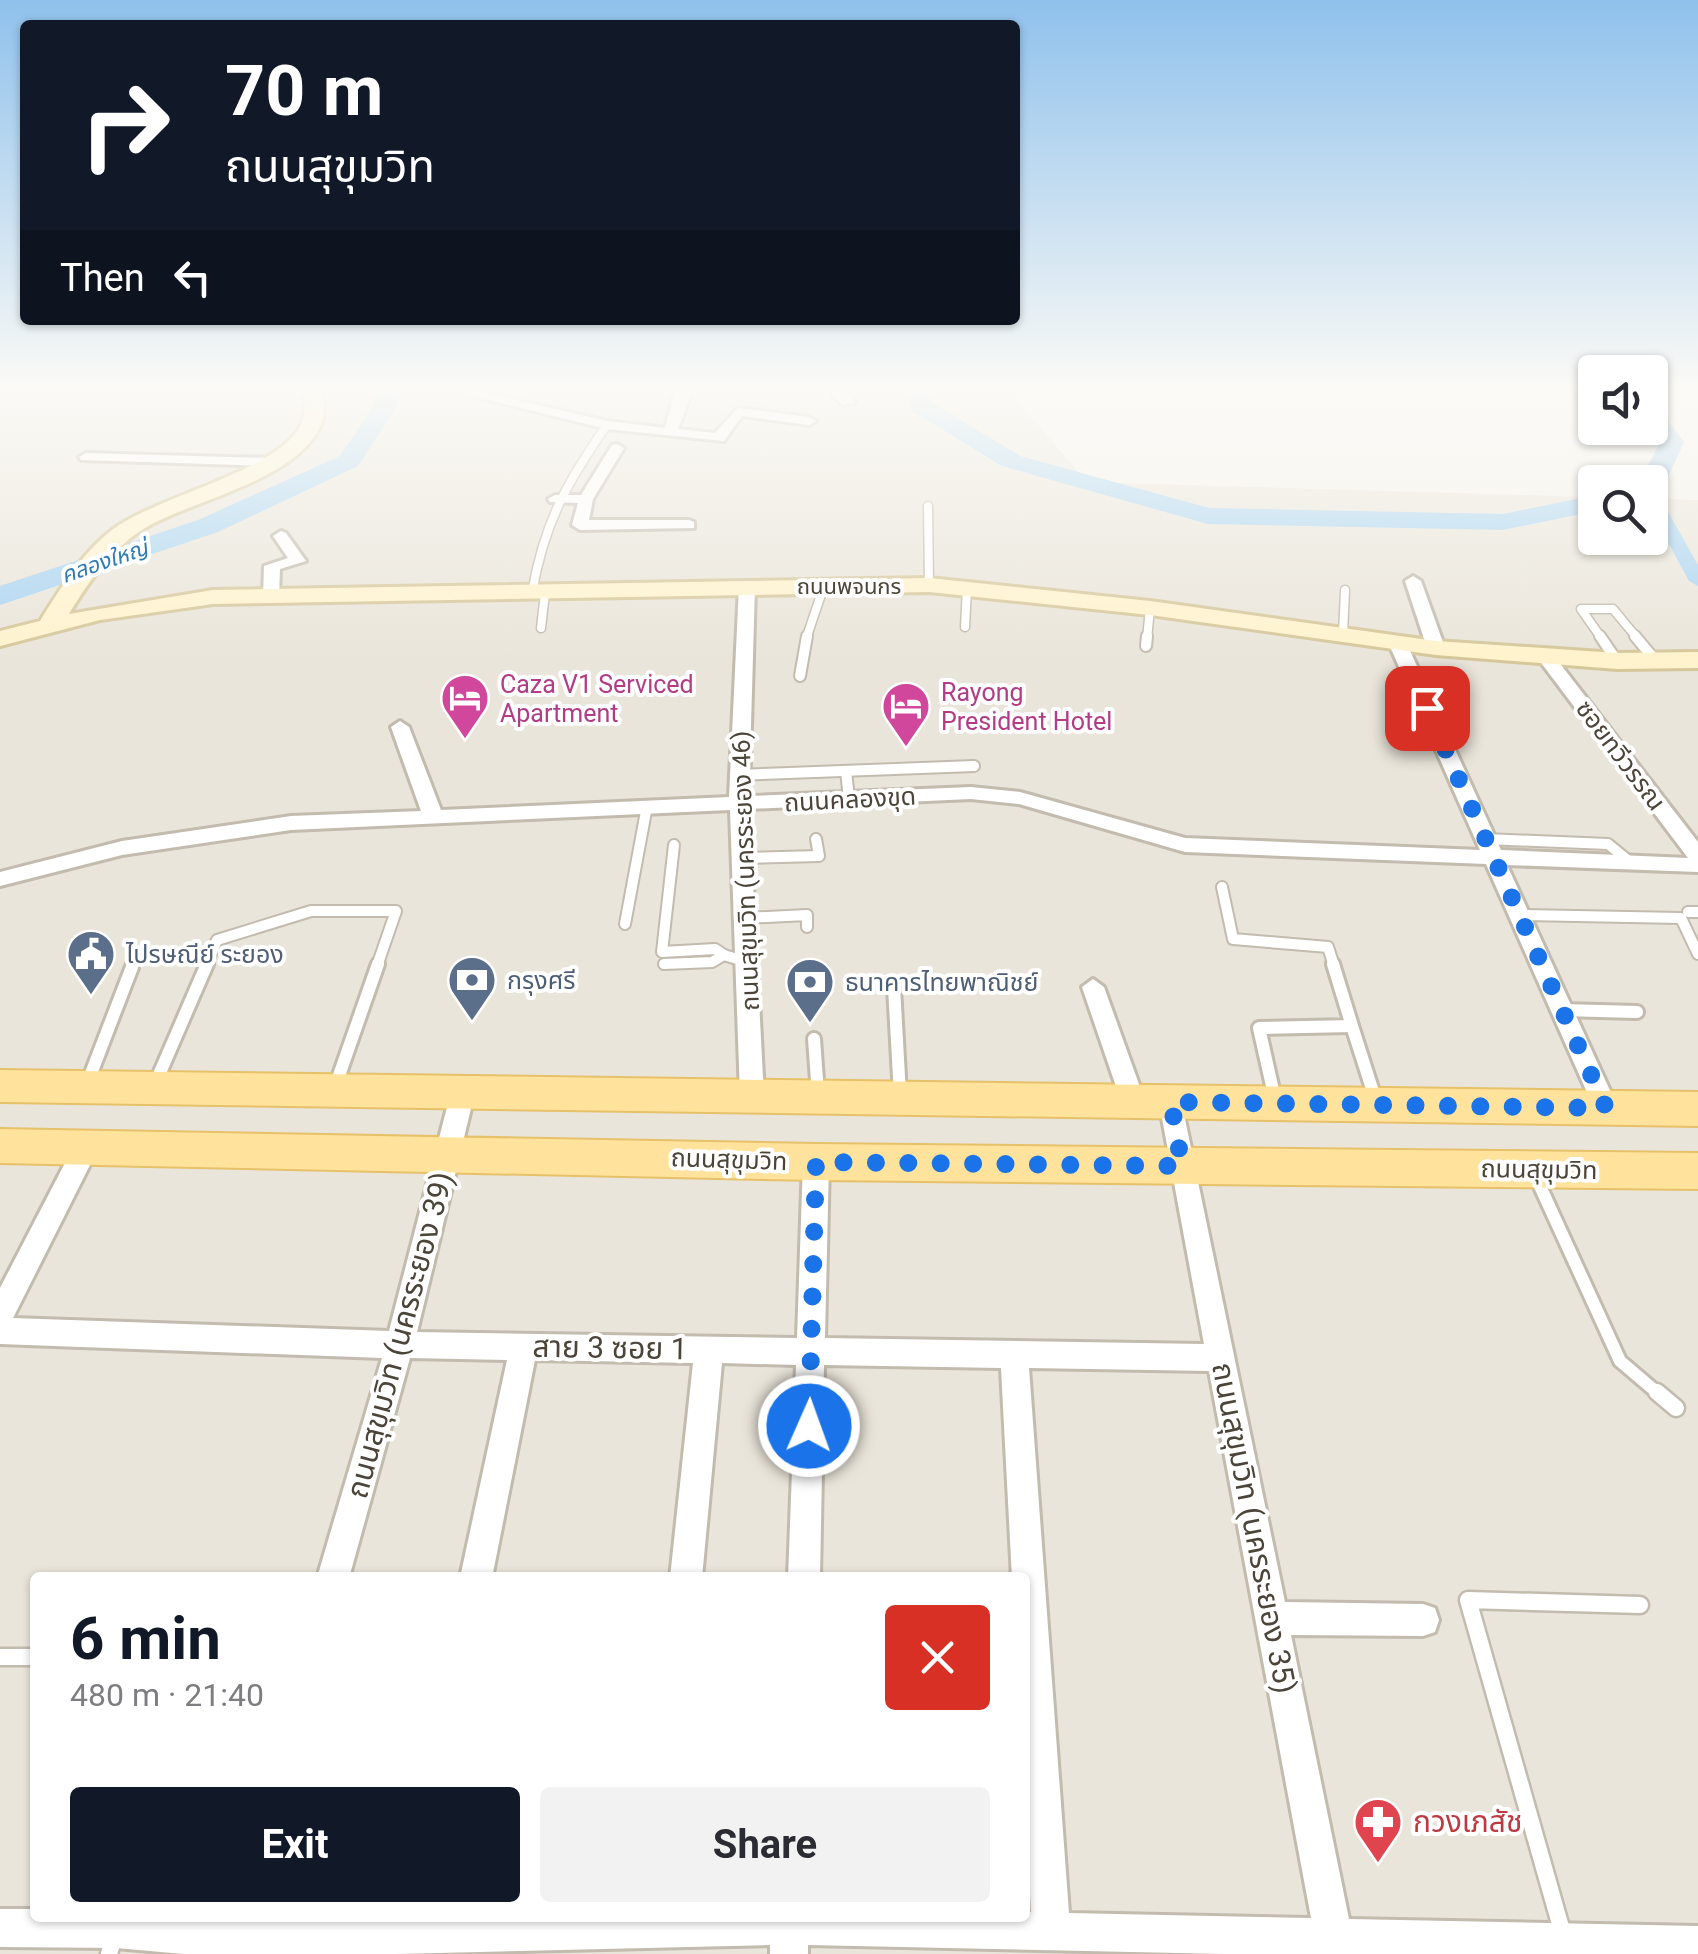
<!DOCTYPE html>
<meta charset="utf-8">
<style>
:root{--surface:#fff;--page:#f2f2f3;--text:#2b2b33;--muted:#7c7c81;--accent:#111827}
body{margin:0;font-family:Roboto,"Noto Sans Thai",sans-serif;background:var(--page);color:var(--text);height:100vh;display:flex;flex-direction:column;font-size:38px;white-space:nowrap}
*{box-sizing:border-box;margin:0}
p{font-size:32px;color:var(--muted)}
.icon{flex:none;width:55px;height:55px;fill:none;stroke:currentColor;stroke-width:2;stroke-linecap:round;stroke-linejoin:round}
.map{position:relative;flex:1;overflow:hidden}
.drawer{position:absolute;left:30px;top:1572px;width:1000px;height:350px;display:flex;flex-direction:column;background:var(--surface);border-radius:10px;box-shadow:0 2px 8px #0004}
.drawer>*{flex:none}
.guide{position:absolute;left:20px;top:20px;width:1000px;height:305px;border-radius:10px;box-shadow:0 2px 8px #0004;background:#111827;color:#fff;overflow:hidden}
.fabs{position:absolute;left:1578px;top:355px;display:grid;gap:20px}
.fabs a{display:grid;place-items:center;width:90px;height:90px;border-radius:10px;background:var(--surface);box-shadow:0 2px 8px #0004;font-size:50px}
.pin{position:absolute;display:grid;place-items:center;width:85px;height:85px;color:#fff;margin:-42px;border-radius:20px;box-shadow:0 5px 15px #0006}
.me{position:absolute;width:110px;margin:-55px;rotate:2deg;stroke-linejoin:round;filter:drop-shadow(0 0 8px #0008)}
.turn{display:flex;align-items:center;gap:35px;height:210px;padding:0 40px;font-size:45px}
.turn .icon{width:130px;height:130px;stroke-width:2.5}
.turn b{display:block;font-size:70px;line-height:85px}
.then{display:flex;align-items:center;height:95px;padding:0 40px;background:#0003;gap:20px;font-size:38px}
.round{display:grid;place-items:center;flex:none;width:105px;height:105px;border-radius:10px;background:var(--page)}
.head{display:flex;align-items:center;justify-content:space-between;height:170px;padding:0 40px}
h1{font-size:60px;font-weight:700;line-height:75px;color:var(--accent)}
.button{display:flex;gap:20px;margin-top:auto;padding:20px 40px}
.button a{flex:1;height:115px;border-radius:10px;background:var(--accent);color:#fff;font-size:40px;font-weight:700;line-height:115px;text-align:center}
.button a+a{background:var(--page);color:var(--text)}
.map>svg:first-child{display:block}
.residential{fill:#eae5da;fill-rule:evenodd}
.lines{fill:none;stroke-linecap:round;stroke-linejoin:round}
.canal{fill:#a9d4f2;fill-rule:evenodd}
.river{fill:#a9d4f2;fill-rule:evenodd}
.lane-far3-casing{stroke:#c2bbae;stroke-width:11}
.lane-far2-casing{stroke:#c2bbae;stroke-width:14}
.lane-far1-casing{stroke:#c2bbae;stroke-width:18}
.lane-casing{stroke:#c2bbae;stroke-width:21}
.street-casing{stroke:#c2bbae;stroke-width:6}
.secondary-casing{stroke:#d6c79b;stroke-width:6}
.primary-casing{stroke:#e6c16a;stroke-width:4}
.lane-far3{stroke:#fff;stroke-width:8}
.lane-far2{stroke:#fff;stroke-width:10}
.lane-far1{stroke:#fff;stroke-width:12}
.lane{stroke:#fff;stroke-width:16}
.street{fill:#fff;fill-rule:evenodd}
.secondary{fill:#fff3cd;fill-rule:evenodd}
.primary{fill:#ffe39c;fill-rule:evenodd}
.route{stroke:#1a73e8;stroke-width:18;stroke-dasharray:0 32.4}
.labels{text-anchor:middle;stroke-width:8;stroke-linejoin:round;paint-order:stroke}
.far-water-label{font-size:22px;font-style:italic;fill:#2e7ab2;stroke:#fff}
.far-street-label{font-size:22px;fill:#4b4439;stroke:#fff}
.hotel-label{font-size:25px;fill:#b23c85;stroke:#fff;text-anchor:start}
.street-label{font-size:25px;fill:#4b4439;stroke:#fff}
.service-label{font-size:25px;fill:#4e5e75;stroke:#fff;text-anchor:start}
.near-street-label{font-size:30px;fill:#4b4439;stroke:#fff}
.near-health-label{font-size:30px;fill:#be3a42;stroke:#fff;text-anchor:start}
</style>
<div class="map">
<svg width="1698" height="1954" viewBox="0 0 1698 1954">
<rect width="100%" height="100%" fill="#f6f3ec"/>
<!-- residential -->
<path class="residential" d="M 0,387 L 1005,387 L 1087,482 L 1595,497 L 1595,538 L 1650,538 L 1650,498 L 1698,500 L 1698,1954 L 0,1954 ZM 35,1578 L 1025,1578 L 1025,1918 L 35,1918 Z"/>
<g class="lines">
<!-- canal -->
<polygon class="canal" points="1650,489 1658,494 1698,565 1698,586 1689,581 1650,509"/>
<!-- river -->
<g class="river">
<polygon points="377,387 401,387 396,408 358,466 218,532 0,605 0,586 198,520 340,456 372,408"/>
<polygon points="902,387 926,387 931,402 1020,456 1209,508 1503,514 1595,495 1595,511 1503,530 1208,524 1002,466 912,411"/>
<polygon points="1650,405 1658,407 1684,442 1663,488 1650,496 1650,482 1640,482 1660,442 1649,428"/>
</g>
<!-- lane-far3 casing -->
<g class="lane-far3-casing">
<g id="lane-far3">
<polyline points="928,506 929,585"/>
<path d="M 532,593 C 544,523 567,482 607,425"/>
<polyline points="965,627 967,588"/>
<polyline points="541,628 545,593"/>
<polyline points="1343,635 1345,590"/>
<polyline points="806,639 824,586"/>
<polyline points="1147,639 1150,608"/>
<polyline points="1602,639 1581,609 1613,609 1638,639"/>
</g>
</g>
<!-- lane-far2 casing -->
<g class="lane-far2-casing">
<g id="lane-far2">
<polyline points="1600,636 1617,661"/>
<polyline points="1635,636 1655,660"/>
<polyline points="1146,646 1147,636"/>
<polyline points="800,676 807,636"/>
<polyline points="846,771 849,799"/>
<polyline points="738,775 974,766"/>
<polyline points="1486,839 1608,844 1630,862"/>
<polyline points="674,845 662,952 715,949 724,955"/>
<polyline points="744,858 819,856 816,839"/>
<polyline points="1222,887 1233,939 1328,947 1334,966"/>
<polyline points="1688,912 1698,912"/>
<polyline points="1520,915 1681,918 1698,954"/>
<polyline points="746,918 807,915 807,927"/>
<polyline points="625,924 647,806"/>
<polyline points="664,964 712,962 724,955 747,962"/>
<polyline points="206,966 217,940 311,911 396,911 377,966"/>
</g>
</g>
<!-- lane-far1 casing -->
<g class="lane-far1-casing">
<g id="lane-far1">
<polyline points="894,987 900,1095"/>
<polyline points="1562,1010 1637,1012"/>
<polyline points="1352,1026 1375,1098"/>
<polyline points="814,1039 818,1094"/>
<polyline points="87,1084 132,967"/>
<polyline points="155,1084 207,964"/>
<polyline points="335,1087 378,964"/>
<polyline points="1275,1099 1259,1028 1352,1026 1333,964"/>
<polyline points="1534,1173 1620,1361 1660,1395"/>
</g>
</g>
<!-- lane casing -->
<g class="lane-casing">
<g id="lane">
<polyline points="1657,1392 1676,1408"/>
<polyline points="0,1657 35,1657"/>
<polyline points="1564,1938 1468,1600 1640,1605"/>
<polyline points="109,1954 115,1933"/>
</g>
</g>
<!-- street casing -->
<g class="street-casing">
<g id="street">
<polygon points="0,387 9,387 0,393"/>
<polygon points="436,387 460,387 607,421 665,428 676,387 689,387 690,397 678,429 715,433 738,408 809,417 816,421 809,425 742,416 724,441 607,429"/>
<polygon points="830,387 842,387 855,402 843,405 833,397"/>
<polygon points="617,444 624,448 593,499 589,520 689,520 694,522 694,528 580,530 572,525 578,503 550,502 548,499 555,495 581,495 612,445"/>
<polygon points="86,453 268,458 275,462 268,466 81,460 79,457"/>
<polygon points="281,531 286,533 306,561 280,569 279,596 271,601 263,596 264,566 288,558 273,536"/>
<polygon points="1413,576 1421,581 1445,648 1442,652 1436,653 1427,648 1405,581"/>
<polygon points="747,581 755,586 749,796 971,787 1020,792 1185,838 1480,850 1388,642 1397,637 1406,642 1501,850 1688,858 1536,656 1539,652 1551,652 1698,842 1698,872 1507,865 1618,1108 1615,1115 1606,1118 1597,1115 1486,864 1185,852 1019,804 971,799 749,809 764,1096 761,1103 752,1106 743,1103 740,1096 730,810 291,830 122,855 0,886 0,872 122,841 291,816 421,811 391,727 400,721 409,727 441,810 729,797 739,586"/>
<polygon points="1093,979 1104,987 1145,1101 1142,1108 1133,1111 1124,1108 1121,1101 1082,987"/>
<path d="M 463,1082 L 472,1085 L 475,1092 L 417,1332 L 797,1338 L 803,1162 L 807,1154 L 816,1151 L 825,1154 L 829,1162 L 825,1338 L 1204,1344 L 1159,1102 L 1162,1095 L 1171,1092 L 1180,1095 L 1285,1602 L 1423,1604 L 1435,1608 L 1439,1620 L 1435,1632 L 1423,1636 L 1291,1635 L 1349,1919 L 1698,1926 L 1698,1954 L 1224,1954 L 808,1945 L 808,1954 L 770,1954 L 770,1945 L 397,1954 L 183,1954 L 116,1948 L 0,1947 L 0,1909 L 35,1909 L 35,1918 L 1025,1918 L 1025,1912 L 1031,1912 L 1025,1805 L 1025,1578 L 1012,1578 L 1001,1368 L 824,1365 L 820,1578 L 788,1578 L 796,1365 L 722,1363 L 702,1578 L 670,1578 L 693,1363 L 535,1360 L 492,1578 L 460,1578 L 507,1360 L 410,1358 L 349,1578 L 317,1578 L 382,1358 L 0,1344 L 0,1288 L 77,1140 L 86,1136 L 95,1140 L 99,1147 L 13,1318 L 389,1331 L 451,1092 L 454,1085 ZM 1029,1368 L 1209,1371 L 1311,1918 L 1069,1913 Z"/>
</g>
</g>
<!-- secondary casing -->
<g class="secondary-casing">
<path id="secondary" d="M 304,387 L 322,387 C 323,398 326,414 321,425 C 296,481 194,499 145,528 C 111,549 89,581 69,614 L 213,590 L 929,578 L 1150,601 L 1436,641 L 1617,653 L 1698,652 L 1698,668 L 1617,669 L 1436,655 L 1150,615 L 929,592 L 213,604 L 100,620 L 0,646 L 0,631 L 40,621 C 60,589 82,553 112,530 C 157,496 277,472 301,425 C 306,414 304,399 304,387 Z"/>
</g>
<!-- primary casing -->
<g class="primary-casing">
<g id="primary">
<polygon points="0,1070 1698,1092 1698,1126 0,1102"/>
<polygon points="0,1129 816,1144 1698,1153 1698,1189 816,1180 0,1163"/>
</g>
</g>
<!-- lane-far3 -->
<use href="#lane-far3" class="lane-far3"/>
<!-- lane-far2 -->
<use href="#lane-far2" class="lane-far2"/>
<!-- lane-far1 -->
<use href="#lane-far1" class="lane-far1"/>
<!-- lane -->
<use href="#lane" class="lane"/>
<!-- street -->
<use href="#street" class="street"/>
<!-- secondary -->
<use href="#secondary" class="secondary"/>
<!-- primary -->
<use href="#primary" class="primary"/>
</g>
<!-- sky -->
<linearGradient id="sky" x2="0" y2="1"><stop stop-color="#8fc1ec"/><stop offset="0.59" stop-color="#fbfaf6"/><stop offset="1" stop-color="#fbfaf6" stop-opacity="0"/></linearGradient>
<rect width="1698" height="660" fill="url(#sky)"/>
<g class="lines">
<!-- route -->
<polyline class="route" points="809,1426 816,1162 1182,1166 1171,1102 1606,1108 1427,708"/>
</g>
<!-- icons -->
<defs>
<g id="hotel-pin" transform="scale(2.5)"><path d="M0 17L-7.5 6A9.5 9.5 0 1 1 7.5 6Z" fill="#d1479c" stroke="#fff"/><path d="M-6-4.5h1.5V1H6V5H4.5V3h-9V5H-6ZM-4 0a1.8 1.8 0 1 1 3.6 0ZM.5 0V-2.5h3Q6-2.5 6 0Z" fill="#fff"/></g>
<g id="civic-pin" transform="scale(2.5)"><path d="M0 17L-7.5 6A9.5 9.5 0 1 1 7.5 6Z" fill="#5c6f8a" stroke="#fff"/><path d="M-.6-6.5H3V-4.5H.6V-3L4-1V1h2V6H-6V1h2V-1L-.6-3ZM-1.2 2.5V6h2.4V2.5Z" fill="#fff"/></g>
<g id="bank-pin" transform="scale(2.5)"><path d="M0 17L-7.5 6A9.5 9.5 0 1 1 7.5 6Z" fill="#5c6f8a" stroke="#fff"/><path d="M-6-4H6V4H-6ZM0-2.3a2.3 2.3 0 1 0 0 4.6a2.3 2.3 0 1 0 0-4.6Z" fill="#fff"/></g>
<g id="pharmacy-pin" transform="scale(2.5)"><path d="M0 17L-7.5 6A9.5 9.5 0 1 1 7.5 6Z" fill="#e0444e" stroke="#fff"/><path d="M-2-6h4v4h4v4h-4v4h-4v-4h-4v-4h4Z" fill="#fff"/></g>
</defs>
<g fill-rule="evenodd">
<use href="#hotel-pin" x="465" y="698"/>
<use href="#hotel-pin" x="906" y="706"/>
<use href="#civic-pin" x="91" y="954"/>
<use href="#bank-pin" x="472" y="980"/>
<use href="#bank-pin" x="810" y="982"/>
<use href="#pharmacy-pin" x="1378" y="1822"/>
</g>
<g class="labels">
<!-- far-water labels -->
<g class="far-water-label">
<text transform="translate(104 561) rotate(-19)" y="8">คลองใหญ่</text>
</g>
<!-- far-street labels -->
<g class="far-street-label">
<text x="849" y="594">ถนนพจนกร</text>
</g>
<!-- hotel labels -->
<g class="hotel-label">
<text x="500" y="693">Caza V1 Serviced<tspan x="500" dy="29">Apartment</tspan></text>
<text x="941" y="701">Rayong<tspan x="941" dy="29">President Hotel</tspan></text>
</g>
<!-- street labels -->
<g class="street-label">
<text transform="translate(1621 755) rotate(53)" y="9">ซอยทวีวรรณ</text>
<text transform="translate(850 799) rotate(-3)" y="9">ถนนคลองขุด</text>
<text transform="translate(745 871) rotate(-92)" y="9">ถนนสุขุมวิท (นครระยอง 46)</text>
<text transform="translate(729 1159) rotate(2)" y="9">ถนนสุขุมวิท</text>
<text transform="translate(1539 1169) rotate(1)" y="9">ถนนสุขุมวิท</text>
</g>
<!-- service labels -->
<g class="service-label">
<text x="126" y="963">ไปรษณีย์ ระยอง</text>
<text x="507" y="989">กรุงศรี</text>
<text x="845" y="991">ธนาคารไทยพาณิชย์</text>
</g>
<!-- near-street labels -->
<g class="near-street-label">
<text transform="translate(400 1335) rotate(-75)" y="10">ถนนสุขุมวิท (นครระยอง 39)</text>
<text transform="translate(610 1348) rotate(1)" y="10">สาย 3 ซอย 1</text>
<text transform="translate(1254 1528) rotate(79)" y="10">ถนนสุขุมวิท (นครระยอง 35)</text>
</g>
<!-- near-health labels -->
<g class="near-health-label">
<text x="1413" y="1832">กวงเภสัช</text>
</g>
</g>
</svg>
<div class="fabs">
<a><svg class="icon" aria-label="sound" viewBox="0 0 24 24"><path d="M4 9h4l5-4v14l-5-4H4zM17 9q2 3 0 6"/></svg></a>
<a><svg class="icon" aria-label="search" viewBox="0 0 24 24"><circle cx="10" cy="10" r="6"/><path d="M15 15l6 6"/></svg></a>
</div>
<div class="pin" style="left:1427px;top:708px;background:#d93025"><svg class="icon" aria-label="arrive" viewBox="0 0 24 24"><path d="M6 21V4h12l-3 4 3 4H6"/></svg></div>
<svg class="me" style="left:809px;top:1426px" viewBox="-20 -20 40 40"><circle r="17" fill="#1a73e8" stroke="#fff" stroke-width="3"/><path d="M0-11L8 9 0 5-8 9z" fill="#fff"/></svg>
<div class="guide">
<div class="turn"><svg class="icon" aria-label="right" viewBox="0 0 24 24"><path d="M7 20v-9h11M14 6l5 5-5 5"/></svg><div><b>70 m</b>ถนนสุขุมวิท</div></div>
<div class="then">Then<svg class="icon" aria-label="left" viewBox="0 0 24 24"><path d="M17 20v-9H6M10 6l-5 5 5 5"/></svg></div>
</div>
<section class="drawer">
<div class="head"><div><h1>6 min</h1><p>480 m · 21:40</p></div><a class="round" style="background:#d93025;color:#fff"><svg class="icon" aria-label="close" viewBox="0 0 24 24"><path d="M6 6l12 12M18 6L6 18"/></svg></a></div>
<div class="button"><a>Exit</a><a>Share</a></div>
</section>
</div>
